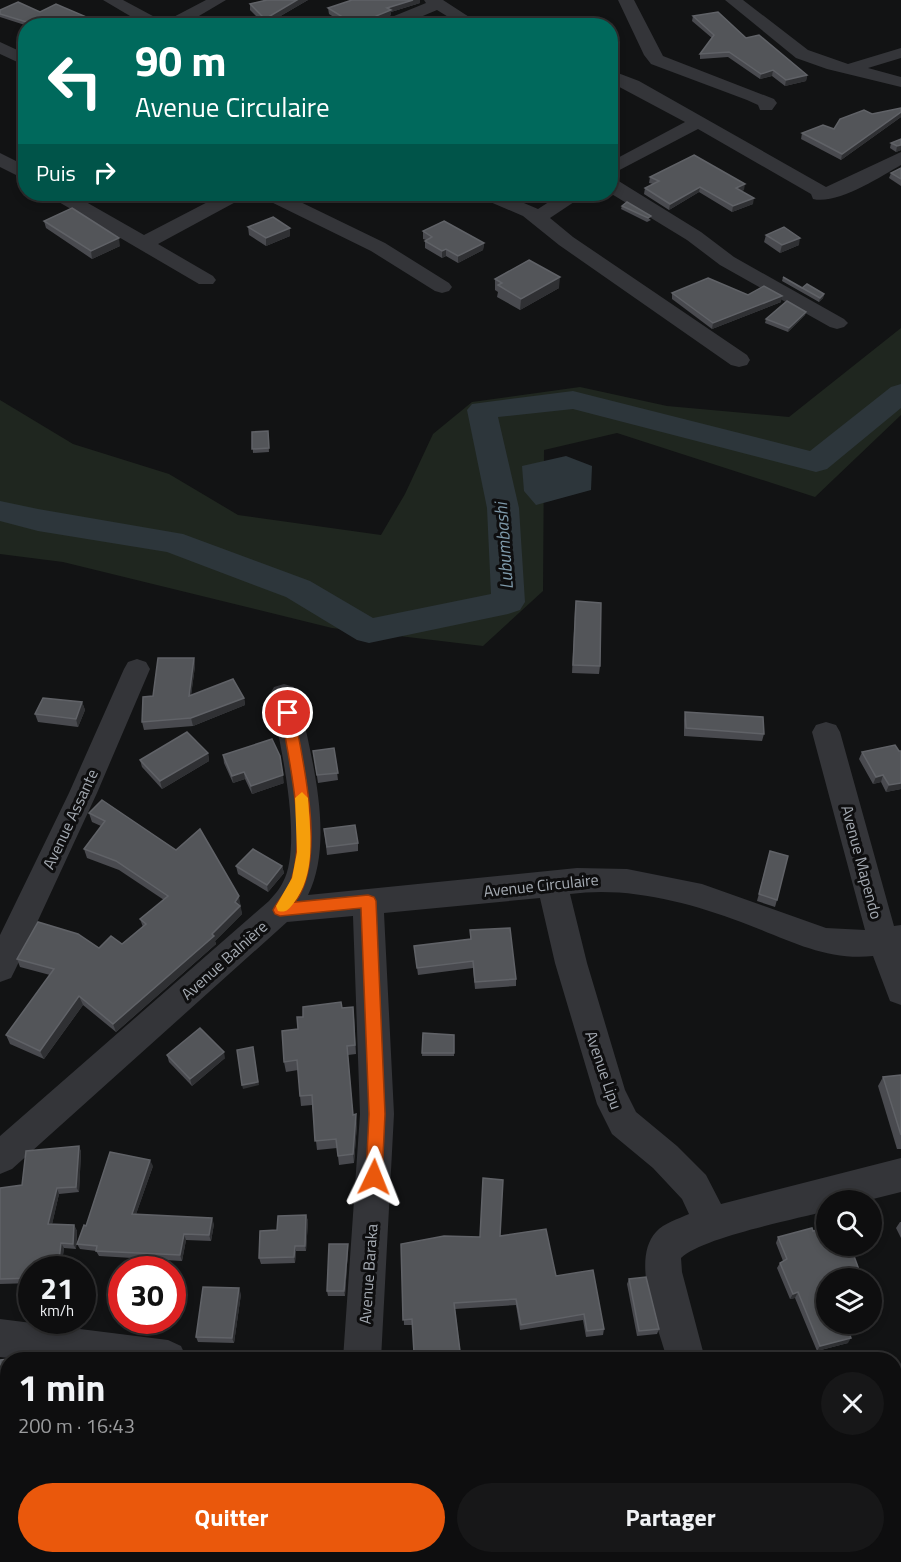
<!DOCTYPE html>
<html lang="fr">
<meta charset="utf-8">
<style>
:root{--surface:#0e0e0f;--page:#171718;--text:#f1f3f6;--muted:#9b9c9e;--line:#2e2e2f;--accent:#ea580c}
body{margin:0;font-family:"Titillium Web",sans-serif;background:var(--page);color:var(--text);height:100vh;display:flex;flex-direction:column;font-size:22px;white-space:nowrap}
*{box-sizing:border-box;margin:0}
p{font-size:20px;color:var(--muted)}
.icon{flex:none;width:33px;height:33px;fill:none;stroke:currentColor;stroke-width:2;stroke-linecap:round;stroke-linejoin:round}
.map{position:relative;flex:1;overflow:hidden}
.drawer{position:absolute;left:0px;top:1352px;width:902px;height:212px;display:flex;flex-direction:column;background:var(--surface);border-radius:24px 24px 0 0;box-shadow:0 3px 9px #0003,0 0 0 2px var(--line)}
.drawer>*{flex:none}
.top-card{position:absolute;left:18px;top:18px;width:600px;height:183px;border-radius:24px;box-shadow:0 3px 9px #0003,0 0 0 2px var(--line);background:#00695c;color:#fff;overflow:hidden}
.buttons{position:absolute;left:816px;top:1190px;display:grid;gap:12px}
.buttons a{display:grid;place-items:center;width:66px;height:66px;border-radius:50%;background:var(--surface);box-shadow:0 3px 9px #0003,0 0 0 2px var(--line);font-size:30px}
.speed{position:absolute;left:18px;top:1256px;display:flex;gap:12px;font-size:30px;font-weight:700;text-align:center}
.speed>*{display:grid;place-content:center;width:78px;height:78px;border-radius:50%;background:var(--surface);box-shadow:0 3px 9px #0003,0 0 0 2px var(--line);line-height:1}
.speed small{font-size:15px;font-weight:400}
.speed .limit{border:9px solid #d22;background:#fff;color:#111}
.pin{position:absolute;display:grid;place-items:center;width:51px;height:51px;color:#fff;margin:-26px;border:3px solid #fff;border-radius:50%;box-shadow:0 2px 6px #0007}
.me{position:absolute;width:66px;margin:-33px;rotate:2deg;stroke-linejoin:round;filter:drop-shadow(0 0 4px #0008)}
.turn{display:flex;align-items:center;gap:21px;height:126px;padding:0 18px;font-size:27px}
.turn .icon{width:78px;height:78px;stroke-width:2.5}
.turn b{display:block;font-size:42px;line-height:51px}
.then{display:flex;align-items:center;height:57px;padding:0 18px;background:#0003;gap:12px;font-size:22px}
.round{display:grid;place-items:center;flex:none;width:63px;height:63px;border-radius:32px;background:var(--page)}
.summary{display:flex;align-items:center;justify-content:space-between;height:102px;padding:0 18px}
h1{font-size:36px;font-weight:700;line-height:45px}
.primary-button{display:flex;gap:12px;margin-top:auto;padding:12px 18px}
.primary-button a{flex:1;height:69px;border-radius:36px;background:var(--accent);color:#fff;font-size:24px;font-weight:700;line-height:69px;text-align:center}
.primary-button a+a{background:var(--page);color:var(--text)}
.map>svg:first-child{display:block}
.green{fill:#1f261f}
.water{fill:#2d363b}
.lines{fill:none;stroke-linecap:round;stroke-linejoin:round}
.river{fill:#2d363b;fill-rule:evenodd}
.minor{fill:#343539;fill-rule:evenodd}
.wall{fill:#494a4f}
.shaded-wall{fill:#2f3033}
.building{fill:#535559;stroke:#606267;stroke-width:1.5}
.route{fill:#ea580c;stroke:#983908;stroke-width:1.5}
.slow{fill:#f59e0b}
.labels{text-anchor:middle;stroke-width:6;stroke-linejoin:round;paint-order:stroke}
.street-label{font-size:16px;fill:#a5abb3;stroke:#0e0e0f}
.water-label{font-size:18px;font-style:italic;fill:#7f9bac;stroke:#0e0e0f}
</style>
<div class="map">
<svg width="901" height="1562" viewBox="0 0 901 1562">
<rect width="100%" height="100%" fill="#121314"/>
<!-- green -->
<polygon class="green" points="901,328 901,415 815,497 617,433 544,450 543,591 483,646 332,628 63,562 0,554 0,400 73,444 169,474 238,515 381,535 405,494 433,434 472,402 580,387 667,406 789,417"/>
<!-- water -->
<polygon class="water" points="566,456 592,466 591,490 536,505 524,491 522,466"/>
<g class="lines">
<!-- river -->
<polygon class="river" points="901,384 901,408 827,469 816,472 573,409 498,417 519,508 525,602 520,610 508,614 369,643 357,640 286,597 167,552 38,531 0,521 0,501 38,509 183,534 310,581 373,618 491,594 487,508 467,410 472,404 573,391 810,451 891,387"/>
<!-- minor -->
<g class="minor">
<polygon points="103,0 123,0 164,22 206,0 226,0 182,26 147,26"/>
<polygon points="424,0 443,0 483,26 463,26 437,10 399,26 375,26 377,23 426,3"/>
<polygon points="618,0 634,0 663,56 774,99 777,103 772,110 760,110 758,105 747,100 651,64 644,55"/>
<polygon points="725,0 743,0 808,50 848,64 901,48 901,58 868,68 901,77 901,87 827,69 796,58"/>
<polygon points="0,42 26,54 26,66 0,54"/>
<path d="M 610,70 L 639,81 L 826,187 L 901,152 L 901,165 C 880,177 837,205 813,199 L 811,194 L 698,129 L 610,175 L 610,162 L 685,122 L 610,82 Z"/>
<polygon points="0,153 26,166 26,180 0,167"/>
<polygon points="610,178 617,180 701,232 734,257 844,319 848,323 844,327 837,329 830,327 720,265 687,240 610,193"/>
<polygon points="49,194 72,194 144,235 223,194 246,194 243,198 158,244 213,276 216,280 213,284 199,284 52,198"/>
<polygon points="260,194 284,194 385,243 449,283 452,287 449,291 442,293 435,291 371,251 263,198"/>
<polygon points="478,194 503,194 538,209 561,194 582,194 580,198 550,218 573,237 747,355 750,360 747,365 739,367 731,365 559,245 523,216 481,198"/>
<polygon points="137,659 146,662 150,669 97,793 16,968 11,978 0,982 0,935 69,793 124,669 128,662"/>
<path d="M 284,684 L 294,687 L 298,694 C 310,753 336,838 308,895 L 577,868 L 627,869 L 702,884 L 826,928 L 865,930 L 812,732 L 816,725 L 826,722 L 836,725 L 840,732 L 894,926 L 901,925 L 901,1005 L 890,1001 L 873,956 C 824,961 785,938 741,922 C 688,902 627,886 570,894 L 587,963 L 625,1090 L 636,1112 L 677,1146 L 706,1175 L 721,1204 L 901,1158 L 901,1192 L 869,1200 L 826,1200 L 826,1211 C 793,1220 703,1237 681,1258 L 682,1272 L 705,1359 L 667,1359 C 658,1326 630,1260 656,1232 C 664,1223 678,1219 689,1214 L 682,1199 L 653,1168 L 612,1134 L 597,1104 L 555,963 L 540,898 L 384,913 L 394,1114 L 381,1359 L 343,1359 L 360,1114 L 353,916 L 287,922 L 12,1169 L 0,1174 L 0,1136 L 269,901 C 274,895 280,889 283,882 C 304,843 279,738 270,694 L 274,687 Z"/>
<polygon points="0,1319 168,1340 181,1346 187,1359 18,1359 0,1357"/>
<polygon points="307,1556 347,1556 348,1562 308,1562"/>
<polygon points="737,1556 778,1556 780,1562 739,1562"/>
</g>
</g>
<!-- wall -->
<g class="wall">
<polygon points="267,0 308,0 265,25 250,10 250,4"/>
<polygon points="420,3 391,12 391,15 376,21 376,22 419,26 348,26 329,14 328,8"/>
<polygon points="0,10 40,12 91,19 92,23 85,26 28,26 0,17"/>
<polygon points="693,16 746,38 807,75 806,81 785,86 772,76 760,79 728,57 700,59 700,54 712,38 692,21"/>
<polygon points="901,108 901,117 841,160 801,139 802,133 834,129 872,114"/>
<polygon points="901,139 901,150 896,152 890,148 891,143"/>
<polygon points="901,168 901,186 889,178 891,173"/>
<polygon points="650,177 744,190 741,191 753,204 732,212 699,192 669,210 644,194 645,188 653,184 649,183"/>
<polygon points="627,202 651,220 647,222 621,209 622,206"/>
<polygon points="44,221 120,246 92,259 46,228"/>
<polygon points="248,227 290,236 266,246 249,235"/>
<polygon points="423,231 484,243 483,250 458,263 446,256 442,258 425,248 425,241 426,240 423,239"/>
<polygon points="766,235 799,245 780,253 764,242"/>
<polygon points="783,277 802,288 824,294 823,298 819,302 782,281"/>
<polygon points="495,279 559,288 520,310 497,297 498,292 495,290"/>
<polygon points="672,293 781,302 712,329 672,299"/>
<polygon points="806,312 805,315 788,332 765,323 766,319"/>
<polygon points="268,431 269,452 253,453 252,432"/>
<polygon points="575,609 600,666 599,674 572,673"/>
<polygon points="194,658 195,666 191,695 244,698 245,705 193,726 144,730 142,722 153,696"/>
<polygon points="82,702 85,710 78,727 38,722 35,714"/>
<polygon points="685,712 764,734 762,741 684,736 684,720"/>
<polygon points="334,748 338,780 318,783 313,751"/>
<polygon points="862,752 901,789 886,792 881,782 873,784 859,759"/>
<polygon points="208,753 209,761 162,789 142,767 140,760"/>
<polygon points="223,755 284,783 252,794 245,779 233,783 224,763"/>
<polygon points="102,800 241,905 240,906 242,914 215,941 216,944 116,1032 83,1005 44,1059 10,1044 6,1035 50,975 20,967 17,959 122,944 143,927 140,919 164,900 119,870 87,858 84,849 101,826 92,822 89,813"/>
<polygon points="324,829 358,843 358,851 327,855"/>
<polygon points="770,851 777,900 775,907 757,901"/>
<polygon points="236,866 282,866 284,873 268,892 238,874"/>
<polygon points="470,930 516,979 516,986 475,989 473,968 418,975 414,946 470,939"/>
<polygon points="342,1008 354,1017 356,1054 348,1055 353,1115 357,1124 354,1163 339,1165 337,1148 317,1150 312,1105 301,1106 300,1096 298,1070 286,1072 284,1062 303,1017"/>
<polygon points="423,1033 454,1035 454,1056 422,1056"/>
<polygon points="167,1055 225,1058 192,1086 169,1062"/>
<polygon points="901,1075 901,1149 897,1149 878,1086 883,1077"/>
<polygon points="79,1146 81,1152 79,1192 59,1194 52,1224 74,1225 77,1231 76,1249 64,1248 61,1269 32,1269 32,1283 0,1284 0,1188 22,1185"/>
<polygon points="153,1166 136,1214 214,1224 211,1241 186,1240 182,1261 99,1256 96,1251 80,1249 77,1244 86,1226"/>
<polygon points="306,1215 308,1221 306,1251 296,1251 295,1263 261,1264 259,1258 277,1230"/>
<polygon points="900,1222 901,1222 901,1238 896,1228"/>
<polygon points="500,1236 556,1276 604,1329 603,1335 586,1337 583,1320 520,1330 516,1305 455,1309 461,1359 414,1353 413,1325 404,1325 401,1244"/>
<polygon points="778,1237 826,1278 848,1343 817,1351 795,1298 790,1299 777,1268 780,1263 783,1261 776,1243"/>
<polygon points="348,1250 345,1296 328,1296 327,1291"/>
<polygon points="629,1279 659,1329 657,1334 637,1336 627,1284"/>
<polygon points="241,1294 234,1343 198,1342 196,1337"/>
<polygon points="8,1359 8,1410 6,1417 0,1418 0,1360"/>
</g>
<!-- shaded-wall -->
<g class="shaded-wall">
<polygon points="297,0 308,0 265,25 265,19"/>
<polygon points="413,0 420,0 420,3 391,12 391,15 376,21 374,26 373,22 376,16 387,8"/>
<polygon points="91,19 92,23 85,26 76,26"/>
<polygon points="773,70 772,76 760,79 761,74"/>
<polygon points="807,75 806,81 785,86 786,80"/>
<polygon points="901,112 901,117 841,160 842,154"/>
<polygon points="901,145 901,150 896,152 897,146"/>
<polygon points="745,184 744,190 735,193 736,188"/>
<polygon points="700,187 699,192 669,210 670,204"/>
<polygon points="754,198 753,204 732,212 733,206"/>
<polygon points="290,228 290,236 266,246 266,238"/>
<polygon points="119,238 120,246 92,259 91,251"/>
<polygon points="800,238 799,245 780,253 782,245"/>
<polygon points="484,243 483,250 458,263 458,256"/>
<polygon points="446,249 446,256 442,258 442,251"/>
<polygon points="560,277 559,288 520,310 521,299"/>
<polygon points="824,294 823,298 819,302 820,298"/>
<polygon points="782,296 781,302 712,329 713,323"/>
<polygon points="806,312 805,315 788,332 789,328"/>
<polygon points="194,658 195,666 190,704 189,696"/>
<polygon points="244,698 245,705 193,726 191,718"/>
<polygon points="82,702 85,710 78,727 76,719"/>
<polygon points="208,753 209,761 162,789 160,781"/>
<polygon points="244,772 245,779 233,783 232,776"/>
<polygon points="283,775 284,783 252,794 251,786"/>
<polygon points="883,775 881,782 873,784 876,777"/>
<polygon points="901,783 901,789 886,792 889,785"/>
<polygon points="282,866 284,873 268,892 267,885"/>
<polygon points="239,896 242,914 215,941 216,944 116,1032 113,1024 212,934"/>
<polygon points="79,996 83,1005 44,1059 40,1051"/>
<polygon points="253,1047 259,1085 243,1089 242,1085"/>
<polygon points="224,1052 225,1058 192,1086 190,1079"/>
<polygon points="356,1114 357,1124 354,1163 353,1154"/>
<polygon points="79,1146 81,1152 79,1192 76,1187"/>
<polygon points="150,1160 153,1166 134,1220 132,1214"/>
<polygon points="57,1188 59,1194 51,1229 48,1224"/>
<polygon points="306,1215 308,1221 306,1251 305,1246"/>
<polygon points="212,1218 214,1224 211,1241 209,1235"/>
<polygon points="74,1225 77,1231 76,1249 73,1244"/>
<polygon points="184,1234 186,1240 182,1261 180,1255"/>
<polygon points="61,1243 64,1248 61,1269 58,1269"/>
<polygon points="348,1244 348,1250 345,1296 344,1291"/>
<polygon points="295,1246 296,1251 295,1263 294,1257"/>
<polygon points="239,1288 241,1294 234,1343 232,1338"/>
<polygon points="798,1292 795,1298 790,1299 793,1294"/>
<polygon points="851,1338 848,1343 817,1351 820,1346"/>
<polygon points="8,1387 8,1410 6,1417 3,1414"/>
<polygon points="901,1436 901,1439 894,1442 894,1439"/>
<polygon points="490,1558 490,1562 479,1562"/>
</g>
<!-- building -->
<g class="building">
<polygon points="267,0 297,0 265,19 250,4"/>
<polygon points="352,0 413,0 387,8 391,10 376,16 373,22 399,23 408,19 419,26 357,26 328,8"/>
<polygon points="18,2 40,12 56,4 91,19 76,26 40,26 0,14 0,10"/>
<polygon points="718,12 746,38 759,35 807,75 786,80 773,70 761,74 729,52 700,54 714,35 693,16"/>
<polygon points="150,23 154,26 144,26"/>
<polygon points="901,108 901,112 842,154 802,133 823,125 834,129 840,119 864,110 872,114"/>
<polygon points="901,139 901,145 897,146 891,143"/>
<polygon points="694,155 745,184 736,188 754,198 733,206 700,187 670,204 645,188 659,181 650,177"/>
<polygon points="901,168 901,179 891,173"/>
<polygon points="627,202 651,216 648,218 622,206"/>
<polygon points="72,208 119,238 91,251 44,221"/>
<polygon points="273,217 290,228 266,238 248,227"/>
<polygon points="444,221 484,243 458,256 446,249 442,251 425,241 432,237 423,231"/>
<polygon points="784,227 800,238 782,245 766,235"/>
<polygon points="529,260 560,277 521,299 498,285 502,283 495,279"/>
<polygon points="783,277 802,288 807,284 824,294 820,298"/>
<polygon points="708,278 748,295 764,286 782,296 713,323 672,293"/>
<polygon points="787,301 806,312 789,328 766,319"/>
<polygon points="268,431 269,448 252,449 252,432"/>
<polygon points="576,601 601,603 600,666 573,665"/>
<polygon points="158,658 194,658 189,696 233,679 244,698 191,718 142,722 143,697 153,696"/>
<polygon points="43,698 82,702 76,719 35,714"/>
<polygon points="685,712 763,717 764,734 686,728"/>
<polygon points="187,732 208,753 160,781 140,760"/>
<polygon points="272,739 280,756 283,775 251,786 244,772 232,776 223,755"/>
<polygon points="895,745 899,751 901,751 901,783 889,785 883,775 876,777 862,752"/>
<polygon points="334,748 338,773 317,775 313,751"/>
<polygon points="102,800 176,850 200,829 239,896 235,902 240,906 212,934 214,936 113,1024 79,996 40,1051 6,1035 54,969 17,959 38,922 78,934 99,948 111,936 122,944 146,924 140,919 168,896 116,861 84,849 105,821 89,813"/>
<polygon points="355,825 358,843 327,847 324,829"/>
<polygon points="253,849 282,866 267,885 236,866"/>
<polygon points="770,851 788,856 777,900 759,894"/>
<polygon points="510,928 516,979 475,982 473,961 417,968 414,946 471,939 470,930"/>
<polygon points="341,1002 342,1008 353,1007 355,1045 347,1046 353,1115 356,1114 353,1154 338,1156 336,1139 315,1141 312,1095 300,1096 297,1060 284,1062 282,1031 298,1029 297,1017 303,1017 303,1007"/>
<polygon points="200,1028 224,1052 190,1079 167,1055"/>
<polygon points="423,1033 454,1035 454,1053 422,1053"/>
<polygon points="253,1047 258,1082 242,1085 237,1050"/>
<polygon points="901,1075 901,1135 883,1077"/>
<polygon points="79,1146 76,1187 57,1188 48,1224 74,1225 73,1244 61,1243 58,1269 32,1269 32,1278 0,1279 0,1188 22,1185 26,1151"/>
<polygon points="110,1152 150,1160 132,1214 212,1218 209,1235 184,1234 180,1255 96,1251 97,1246 77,1244 84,1225 86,1226"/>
<polygon points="483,1178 503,1180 500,1236 546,1229 556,1276 593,1270 604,1329 587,1331 584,1314 521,1325 516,1299 454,1303 461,1359 385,1359 386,1351 414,1353 412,1319 403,1320 401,1244 444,1236 480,1237"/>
<polygon points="306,1215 305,1246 295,1246 294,1257 259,1258 260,1231 277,1230 278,1216"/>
<polygon points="812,1228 813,1231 826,1228 826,1245 850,1245 862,1278 826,1278 826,1323 845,1323 851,1338 820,1346 798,1292 793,1294 780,1263 787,1259 778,1237"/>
<polygon points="329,1244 348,1244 344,1291 327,1291"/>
<polygon points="646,1277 659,1329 639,1331 629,1279"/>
<polygon points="203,1287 239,1288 232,1338 196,1337"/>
<polygon points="8,1359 8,1387 3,1414 0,1414 0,1360"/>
<polygon points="894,1409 901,1422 901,1436 894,1439"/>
<polygon points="383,1556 394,1556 396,1561 409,1556 489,1556 490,1558 479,1562 375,1562 375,1559"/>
<polygon points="594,1556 621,1556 623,1562 588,1562 587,1559"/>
<polygon points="673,1556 713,1556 715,1562 655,1562"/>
</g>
<!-- route -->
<path class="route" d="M 288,708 L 294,713 C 303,762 327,860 295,902 L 368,895 L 374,897 L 376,901 L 385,1114 L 382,1177 L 380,1183 L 374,1185 L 368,1183 L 366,1177 L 369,1114 L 361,908 L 280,916 L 275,914 L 273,910 C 279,898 289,891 292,878 C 306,832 289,761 281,713 Z"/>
<!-- slow -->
<path class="slow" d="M 302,792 L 308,798 C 310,834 317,874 293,904 C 288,910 286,913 278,911 L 276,906 L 292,878 L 297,852 L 295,798 Z"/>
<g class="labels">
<!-- street labels -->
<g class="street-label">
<text transform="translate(70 819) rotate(-65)" y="6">Avenue Assante</text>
<text transform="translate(862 862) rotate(75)" y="6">Avenue Mapendo</text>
<text transform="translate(541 885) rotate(-6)" y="6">Avenue Circulaire</text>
<text transform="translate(224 960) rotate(-42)" y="6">Avenue Balnière</text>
<text transform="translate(604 1070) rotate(71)" y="6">Avenue Lipu</text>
<text transform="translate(368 1274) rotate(-86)" y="6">Avenue Baraka</text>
</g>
<!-- water labels -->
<g class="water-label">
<text transform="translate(504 546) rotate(-94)" y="6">Lubumbashi</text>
</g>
</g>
</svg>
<div class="buttons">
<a><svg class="icon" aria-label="search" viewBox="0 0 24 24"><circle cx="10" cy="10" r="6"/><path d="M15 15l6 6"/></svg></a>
<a><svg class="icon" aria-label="layers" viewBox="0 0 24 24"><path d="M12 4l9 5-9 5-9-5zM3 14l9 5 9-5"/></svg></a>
</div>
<div class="speed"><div>21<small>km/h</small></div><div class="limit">30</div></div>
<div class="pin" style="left:288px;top:713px;background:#d93025"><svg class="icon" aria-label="arrive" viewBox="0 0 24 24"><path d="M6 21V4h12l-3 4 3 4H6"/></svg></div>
<svg class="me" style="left:374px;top:1177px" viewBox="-20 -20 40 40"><path d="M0-17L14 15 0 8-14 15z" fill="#ea580c" stroke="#fff" stroke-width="4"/></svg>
<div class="top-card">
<div class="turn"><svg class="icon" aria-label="left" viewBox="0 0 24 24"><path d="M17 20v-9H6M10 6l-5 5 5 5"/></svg><div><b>90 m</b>Avenue Circulaire</div></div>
<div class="then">Puis<svg class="icon" aria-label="right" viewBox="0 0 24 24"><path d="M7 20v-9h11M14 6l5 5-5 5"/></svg></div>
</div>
<section class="drawer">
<div class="summary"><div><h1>1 min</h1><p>200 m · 16:43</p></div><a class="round"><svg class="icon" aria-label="close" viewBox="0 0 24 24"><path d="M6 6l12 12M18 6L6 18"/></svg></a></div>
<div class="primary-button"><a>Quitter</a><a>Partager</a></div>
</section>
</div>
